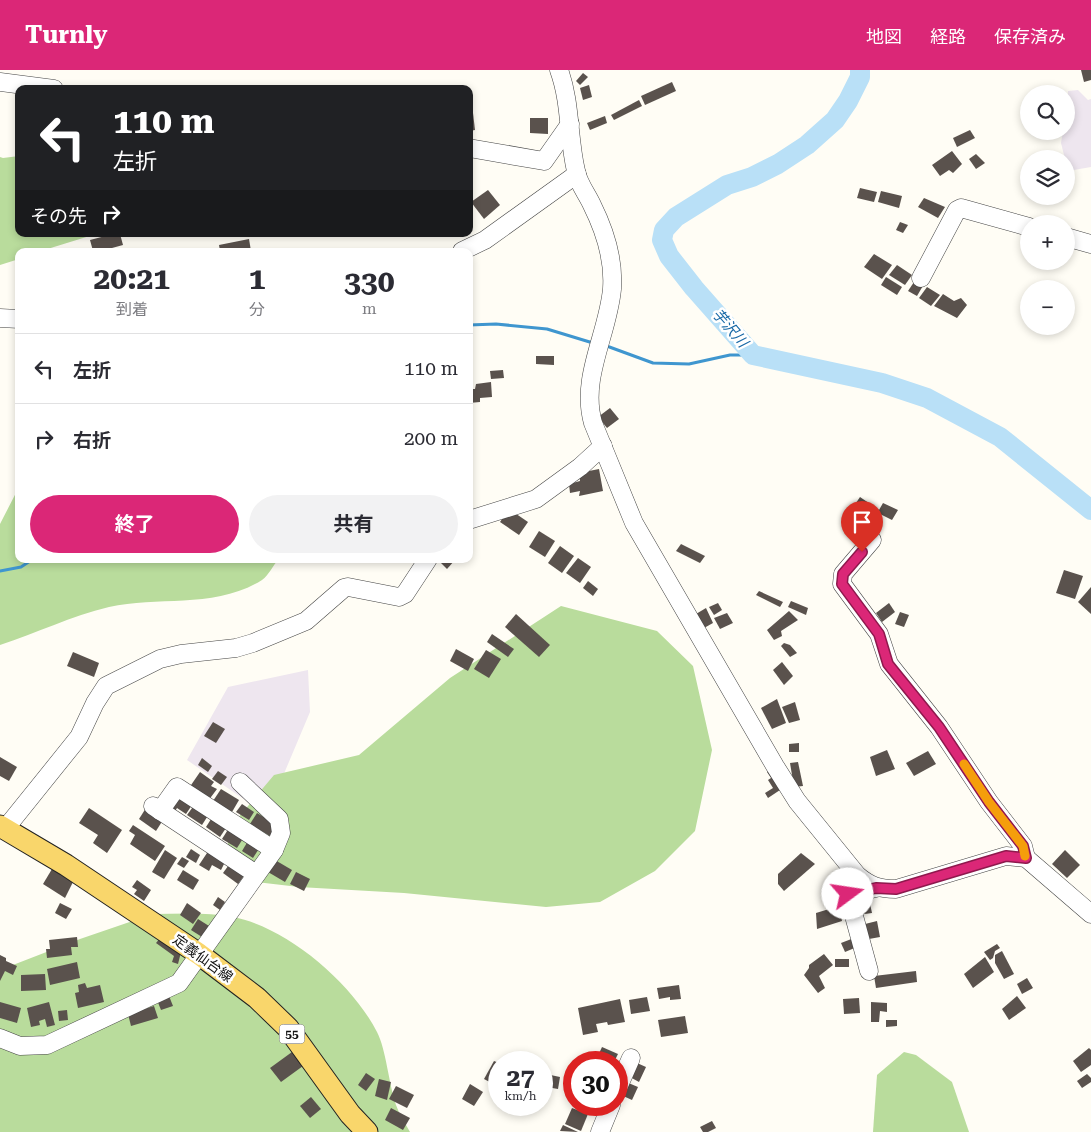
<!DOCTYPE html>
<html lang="ja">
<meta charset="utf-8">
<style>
:root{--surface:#fff;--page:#f2f2f3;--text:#2b2b33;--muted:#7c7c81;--line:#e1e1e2;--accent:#db2777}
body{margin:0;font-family:"Roboto Serif","Noto Sans JP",serif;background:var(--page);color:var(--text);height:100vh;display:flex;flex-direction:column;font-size:19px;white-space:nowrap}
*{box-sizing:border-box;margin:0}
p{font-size:16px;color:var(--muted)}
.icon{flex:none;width:28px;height:28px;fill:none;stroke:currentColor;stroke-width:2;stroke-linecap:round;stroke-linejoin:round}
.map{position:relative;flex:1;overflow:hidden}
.side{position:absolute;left:15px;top:178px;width:458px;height:315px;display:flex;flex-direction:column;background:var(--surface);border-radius:10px;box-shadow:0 2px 8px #0003}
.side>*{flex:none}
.hud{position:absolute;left:15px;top:15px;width:458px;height:152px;border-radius:10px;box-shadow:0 2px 8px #0003;background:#202124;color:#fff;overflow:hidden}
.tools{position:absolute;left:1020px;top:15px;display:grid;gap:10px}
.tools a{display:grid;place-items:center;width:55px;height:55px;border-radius:50%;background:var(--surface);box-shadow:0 2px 8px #0003;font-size:25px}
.speed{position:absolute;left:488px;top:981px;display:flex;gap:10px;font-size:25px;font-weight:700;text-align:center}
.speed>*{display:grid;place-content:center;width:65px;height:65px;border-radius:50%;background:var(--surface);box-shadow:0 2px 8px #0003;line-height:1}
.speed small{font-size:12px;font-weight:400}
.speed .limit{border:8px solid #d22;background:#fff;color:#111}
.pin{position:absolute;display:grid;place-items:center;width:42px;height:42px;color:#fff;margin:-51px -21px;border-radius:50% 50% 50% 0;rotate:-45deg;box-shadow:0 0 5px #0007}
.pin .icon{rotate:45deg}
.me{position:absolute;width:55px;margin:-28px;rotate:76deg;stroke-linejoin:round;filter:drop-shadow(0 0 4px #0008)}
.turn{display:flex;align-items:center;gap:18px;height:105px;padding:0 15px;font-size:22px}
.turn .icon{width:65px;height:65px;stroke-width:2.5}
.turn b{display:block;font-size:35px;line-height:42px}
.then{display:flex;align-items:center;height:48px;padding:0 15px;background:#0003;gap:10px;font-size:19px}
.eta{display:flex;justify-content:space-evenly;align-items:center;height:85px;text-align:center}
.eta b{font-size:30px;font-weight:700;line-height:35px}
.action{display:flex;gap:10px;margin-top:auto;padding:10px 15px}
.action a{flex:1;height:58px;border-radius:30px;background:var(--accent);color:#fff;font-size:20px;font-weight:700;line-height:58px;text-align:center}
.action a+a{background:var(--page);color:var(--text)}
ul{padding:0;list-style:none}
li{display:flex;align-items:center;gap:15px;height:70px;padding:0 15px;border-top:1px solid var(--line)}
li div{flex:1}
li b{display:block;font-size:19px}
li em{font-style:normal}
header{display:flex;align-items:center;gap:30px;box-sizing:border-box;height:70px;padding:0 25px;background:var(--accent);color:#fff}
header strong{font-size:24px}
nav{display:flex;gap:28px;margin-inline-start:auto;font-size:18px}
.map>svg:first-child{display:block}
.industrial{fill:#eee6ef}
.forest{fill:#b9dc9c}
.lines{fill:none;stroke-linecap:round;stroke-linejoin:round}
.stream{stroke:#3f96cf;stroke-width:3}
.river{stroke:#b9e0f7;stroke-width:20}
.building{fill:#5a524d}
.minor-casing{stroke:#444;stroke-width:19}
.major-casing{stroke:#222;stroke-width:23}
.minor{stroke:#fff;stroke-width:18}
.major{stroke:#f9d66b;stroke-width:21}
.route-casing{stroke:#8e194d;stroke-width:12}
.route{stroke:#db2777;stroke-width:9}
.slow{stroke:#f59e0b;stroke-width:9}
.labels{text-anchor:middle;stroke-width:5;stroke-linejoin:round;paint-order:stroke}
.shield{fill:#fff;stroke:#585858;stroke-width:1}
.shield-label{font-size:12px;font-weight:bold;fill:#111}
.street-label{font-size:14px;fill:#111;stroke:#fff}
.water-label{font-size:15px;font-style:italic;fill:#1768a6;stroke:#fff}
</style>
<header>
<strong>Turnly</strong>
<nav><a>地図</a><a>経路</a><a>保存済み</a></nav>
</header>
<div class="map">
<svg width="1091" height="1062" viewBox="0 0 1091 1062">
<rect width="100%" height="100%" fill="#fffdf5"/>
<!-- industrial -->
<g class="industrial">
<polygon points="1078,20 1088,30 1091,29 1091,97 1068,101 1061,73 1063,61 1066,61 1068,21"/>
<polygon points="308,600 310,642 272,732 280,754 187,690 228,617"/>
</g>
<!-- forest -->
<g class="forest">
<polygon points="19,86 19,164 96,164 41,181 19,181 19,189 0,195 0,87 3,88"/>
<path d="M 19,417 L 19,489 L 279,489 C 273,495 269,505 262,510 C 216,539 159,526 109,537 C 71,546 37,563 0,575 L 0,454 Z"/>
<polygon points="561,536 657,561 693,596 712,680 695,761 655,801 600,832 546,837 404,823 299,817 247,811 224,791 232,755 274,705 359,685 450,608"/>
<path d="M 153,844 C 179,844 207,842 233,847 C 287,857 352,913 377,962 C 386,979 389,1015 396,1035 C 399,1044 405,1053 410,1062 L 0,1062 L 0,900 L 80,869 Z"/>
<polygon points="904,982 916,985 952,1012 969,1062 873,1062 877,1005"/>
</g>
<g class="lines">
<!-- stream -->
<g class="stream">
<polyline points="469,255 496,254 547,259 593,273"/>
<polyline points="604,275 653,293 689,294 730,285 753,285"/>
<polyline points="0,501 21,497 33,489"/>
</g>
<!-- river -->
<polyline class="river" points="860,0 860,7 848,31 835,50 807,75 778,94 752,107 727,115 676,147 664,160 662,170 669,186 694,218 753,285 882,313 927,328 1000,367 1091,440"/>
</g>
<!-- building -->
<g class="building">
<polygon points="1081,0 1091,0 1091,10 1084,12"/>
<polygon points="583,3 588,7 580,15 576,11"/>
<polygon points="672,12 676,21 645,35 641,26"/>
<polygon points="589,15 592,27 583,30 580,18"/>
<polygon points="639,30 642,36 614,50 611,45"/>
<polygon points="469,43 473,43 475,60 469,61"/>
<polygon points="605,46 607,53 590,60 587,53"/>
<polygon points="530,48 548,48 548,64 530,63"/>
<polygon points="970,60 975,68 957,77 953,68"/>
<polygon points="952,81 962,94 953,103 949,100 940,106 932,95"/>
<polygon points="976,84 985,93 976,99 969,89"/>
<polygon points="860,118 877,122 874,132 857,128"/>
<polygon points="488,120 500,135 484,149 471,132"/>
<polygon points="881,121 902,126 899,138 878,132"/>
<polygon points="924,128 945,137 938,148 918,137"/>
<polygon points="900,152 908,155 903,163 896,160"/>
<polygon points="113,164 120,164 123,175 101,181 93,181 90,170"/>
<polygon points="249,169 251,181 220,181 219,175"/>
<polygon points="874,184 892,195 882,209 864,197"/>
<polygon points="897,195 912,205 905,215 889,205"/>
<polygon points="886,207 902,217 897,225 881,215"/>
<polygon points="916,209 924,214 917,226 908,221"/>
<polygon points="927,217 940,225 931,236 919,228"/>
<polygon points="943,224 954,231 961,228 967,235 957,248 934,236"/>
<polygon points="536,286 554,286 554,295 536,294"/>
<polygon points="503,300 504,308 491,309 490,301"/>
<polygon points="491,312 492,327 480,328 480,332 469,333 469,319 475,319 476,314"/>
<polygon points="610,338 619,349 607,358 598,347"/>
<polygon points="599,399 603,421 579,426 580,421 570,423 569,414 580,411 579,403"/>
<polygon points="860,427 879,440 883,433 898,440 892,450 880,444 870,457 850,442"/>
<polygon points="509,439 528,452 519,465 500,452"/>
<polygon points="539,461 555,471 545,487 529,477"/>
<polygon points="681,474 705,486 700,493 676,481"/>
<polygon points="560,476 574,486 562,503 548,493"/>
<polygon points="578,488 591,497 580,513 566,503"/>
<polygon points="437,489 453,489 455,490 447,499"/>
<polygon points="1064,500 1083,506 1075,529 1056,523"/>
<polygon points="588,511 598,519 593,526 583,518"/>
<polygon points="1091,517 1091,544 1078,532"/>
<polygon points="759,521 783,532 780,537 756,525"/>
<polygon points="791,531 808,538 806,545 788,537"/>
<polygon points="718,533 722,540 714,545 709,537"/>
<polygon points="889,533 895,542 882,552 876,543"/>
<polygon points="706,538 713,553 704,558 696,544"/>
<polygon points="789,541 798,550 781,561 782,566 774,570 767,560"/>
<polygon points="900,542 909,545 904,557 895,554"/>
<polygon points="727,543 733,553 720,559 714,548"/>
<polygon points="516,544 550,575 539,587 505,557"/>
<polygon points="492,564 514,579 508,587 487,572"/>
<polygon points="784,573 790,575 797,583 790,587 781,576"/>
<polygon points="456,579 474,589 468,601 450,591"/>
<polygon points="486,580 501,589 489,608 474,599"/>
<polygon points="73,582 99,593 94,607 67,596"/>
<polygon points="782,592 793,606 784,615 773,600"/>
<polygon points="777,629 786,653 772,659 761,638"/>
<polygon points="795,632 800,650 789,653 782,637"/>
<polygon points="213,652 225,659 216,673 204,666"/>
<polygon points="799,673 799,682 789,682 789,674"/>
<polygon points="887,680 895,699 876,706 870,687"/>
<polygon points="928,681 936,694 914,706 906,693"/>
<polygon points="0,687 17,697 9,711 0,706"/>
<polygon points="202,688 212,696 208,702 198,695"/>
<polygon points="798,692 803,716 794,717 790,693"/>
<polygon points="771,699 783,718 768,728 765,723 773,718 768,710 771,708 767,702"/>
<polygon points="218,701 227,707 221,715 212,709"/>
<polygon points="200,702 214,712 211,716 217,719 208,731 189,718"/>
<polygon points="221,719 239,730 232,742 213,731"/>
<polygon points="178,722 194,732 186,744 177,738 174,743 167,738"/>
<polygon points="195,734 209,744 202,755 187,745"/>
<polygon points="242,734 254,742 249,750 236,742"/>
<polygon points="89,738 122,760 107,783 93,773 98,765 79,753"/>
<polygon points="146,738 163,750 156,761 139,749"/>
<polygon points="257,743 277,755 270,766 250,754"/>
<polygon points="213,746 228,755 220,767 206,757"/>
<polygon points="133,755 165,776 155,791 130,774 135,765 129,761"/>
<polygon points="229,758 244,767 237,778 222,769"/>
<polygon points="248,771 260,777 253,788 242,781"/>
<polygon points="191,779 200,785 196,793 186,787"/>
<polygon points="165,780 177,788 164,809 152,802"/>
<polygon points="209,780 226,790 221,800 212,795 209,801 199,795"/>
<polygon points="1065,780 1080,795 1067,808 1052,794"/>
<polygon points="801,783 815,794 784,821 778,814 778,804"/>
<polygon points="182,787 189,791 184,798 177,794"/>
<polygon points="275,790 292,800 285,812 268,802"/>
<polygon points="231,792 246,803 238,814 223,803"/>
<polygon points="52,799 74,810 65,828 43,814"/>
<polygon points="183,800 199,810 193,820 177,810"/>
<polygon points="296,802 310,809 304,821 290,814"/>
<polygon points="137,810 151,820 144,831 134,824 137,820 132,817"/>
<polygon points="218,827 225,832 220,840 213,835"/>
<polygon points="869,829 872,843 858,845 854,832"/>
<polygon points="60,833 72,839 66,849 55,843"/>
<polygon points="187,833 201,843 193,854 180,845"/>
<polygon points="839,836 842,851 817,859 816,843"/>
<polygon points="198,849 209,856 202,867 191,860"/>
<polygon points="877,851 880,867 869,869 865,854"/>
<polygon points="77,867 78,877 71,877 72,885 47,888 46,879 50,879 49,870"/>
<polygon points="161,867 181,882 178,894 172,892 174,886 156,873"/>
<polygon points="854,868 857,877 845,882 841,873"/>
<polygon points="997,874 1000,878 995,881 993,888 990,890 984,882"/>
<polygon points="1002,881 1014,904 1004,909 995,893 995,885"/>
<polygon points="824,884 833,895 819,906 825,918 818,923 804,905 809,898 809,895"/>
<polygon points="0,885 6,888 6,891 17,896 13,905 5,901 0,911"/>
<polygon points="985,887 994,902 973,918 964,904"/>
<rect x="835" y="889" width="14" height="8"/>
<polygon points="77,892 80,908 50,915 47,899"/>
<polygon points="916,901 917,912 876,918 874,906"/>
<polygon points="45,904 46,920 21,921 21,905"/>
<polygon points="1027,908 1033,918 1022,924 1017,914"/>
<polygon points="85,913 87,918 100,915 104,932 78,938 75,923 79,922 78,915"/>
<polygon points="679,915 681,929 670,930 670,927 659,929 657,918"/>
<polygon points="169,926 173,936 161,940 157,930"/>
<polygon points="1017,926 1026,938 1009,950 1002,939"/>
<polygon points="647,927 650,941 631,944 629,930"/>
<polygon points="859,928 860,943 844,944 843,929"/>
<polygon points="620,929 625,952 608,955 607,952 596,954 598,962 583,965 578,938"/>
<polygon points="0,932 21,938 17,953 0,948"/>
<polygon points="49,932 55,955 47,957 45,949 39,951 40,955 31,957 27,938"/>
<polygon points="871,932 887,933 887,942 880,941 879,952 871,952"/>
<polygon points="154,936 158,948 131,956 128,944"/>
<polygon points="67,940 68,950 59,951 58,941"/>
<polygon points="685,946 688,963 661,967 658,950"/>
<polygon points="886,950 897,950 897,956 886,957"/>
<polygon points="602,977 618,984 614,992 595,992"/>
<polygon points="1089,978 1091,980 1091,995 1081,1002 1073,991"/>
<polygon points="292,982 303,996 281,1012 270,998"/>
<polygon points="494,991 499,993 499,1017 484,1009"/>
<polygon points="637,993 646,997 639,1012 630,1007"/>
<polygon points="366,1003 375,1009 366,1021 358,1015"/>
<polygon points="541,1003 560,1007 558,1019 541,1016"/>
<polygon points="1087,1004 1091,1008 1091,1012 1082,1018 1077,1011"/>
<polygon points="379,1009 391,1012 387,1030 375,1026"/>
<polygon points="626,1012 638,1017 632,1030 621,1025"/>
<polygon points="470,1014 483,1022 474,1036 462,1029"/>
<polygon points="396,1016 414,1025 407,1038 389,1029"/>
<polygon points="311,1027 321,1039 310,1048 300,1036"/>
<polygon points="391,1038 410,1048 403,1060 385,1050"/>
<polygon points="572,1038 588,1044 581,1061 565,1054"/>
<polygon points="712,1051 716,1058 708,1062 703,1062 700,1057"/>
<polygon points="563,1055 578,1062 560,1061"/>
</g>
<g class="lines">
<!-- minor casing -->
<g class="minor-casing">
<g id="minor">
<path d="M 559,0 C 571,33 568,67 576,101 C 578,113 587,124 592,135 C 605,161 614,191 612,219 C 608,264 580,308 593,353 L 634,453 L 775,696 L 797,731 L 857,805 C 870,816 879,819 896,819 L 1006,786 L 1026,788 L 1091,844"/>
<polyline points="0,12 54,19"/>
<polyline points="469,78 544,91 570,54"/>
<polyline points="1066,167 1091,174"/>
<polyline points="462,181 485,170 577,104"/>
<polyline points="921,208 957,140 961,138 1029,157"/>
<polyline points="0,248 19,249"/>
<polyline points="469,450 536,429 580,397 603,376"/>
<polyline points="872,470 843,504 842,514 879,564 889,594 939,657 989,732 1023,776 1026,788"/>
<polyline points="240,712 279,749 281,763 274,780"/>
<polyline points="153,736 256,804"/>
<polyline points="5,759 79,667 95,633 106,616 160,589 181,584 236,578 253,573 306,551 344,518 348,517 399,527 405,524 428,489"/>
<polyline points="869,901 848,824 876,818"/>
<polyline points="0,968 20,976 47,975 179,913 274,780 177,717 160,741"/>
<polyline points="616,1022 631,988"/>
<polyline points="600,1062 611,1035"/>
</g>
</g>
<!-- major casing -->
<g class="major-casing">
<polyline id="major" points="0,756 66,795 199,884 257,928 288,958 350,1044 367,1062"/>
</g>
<!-- minor -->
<use href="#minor" class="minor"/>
<!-- major -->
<use href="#major" class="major"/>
</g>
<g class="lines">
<!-- route casing -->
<g class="route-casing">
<polyline id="route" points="848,824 876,818 896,819 1006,786 1026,788 1023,776 989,732 939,657 888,594 879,564 842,514 843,504 862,482"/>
</g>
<!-- route -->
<use href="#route" class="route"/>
<!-- slow -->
<polyline class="slow" points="964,694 989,732 1023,776 1025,786"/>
</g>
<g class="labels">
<!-- shield labels -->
<rect class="shield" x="279.5" y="954.5" width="25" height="19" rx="4"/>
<g class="shield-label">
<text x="292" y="968">55</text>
</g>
<!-- street labels -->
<g class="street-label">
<text transform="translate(203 888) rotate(36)" y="5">定義仙台線</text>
</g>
<!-- water labels -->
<g class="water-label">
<text transform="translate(730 258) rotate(49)" y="5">芋沢川</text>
</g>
</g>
</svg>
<div class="tools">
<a><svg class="icon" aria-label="search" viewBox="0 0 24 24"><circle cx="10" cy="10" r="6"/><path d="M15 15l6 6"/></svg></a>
<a><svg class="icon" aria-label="layers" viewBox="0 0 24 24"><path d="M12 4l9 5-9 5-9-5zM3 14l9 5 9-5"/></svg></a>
<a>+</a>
<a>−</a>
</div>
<div class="speed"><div>27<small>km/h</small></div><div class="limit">30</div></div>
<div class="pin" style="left:862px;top:482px;background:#d93025"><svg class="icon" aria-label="arrive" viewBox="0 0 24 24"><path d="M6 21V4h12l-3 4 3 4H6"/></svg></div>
<svg class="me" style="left:848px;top:824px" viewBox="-20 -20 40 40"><circle r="19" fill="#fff"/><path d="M0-13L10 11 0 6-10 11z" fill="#db2777"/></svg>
<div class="hud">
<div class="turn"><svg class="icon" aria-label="left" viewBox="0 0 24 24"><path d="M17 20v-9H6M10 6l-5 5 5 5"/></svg><div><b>110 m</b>左折</div></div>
<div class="then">その先<svg class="icon" aria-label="right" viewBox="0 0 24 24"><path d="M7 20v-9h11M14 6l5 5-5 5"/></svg></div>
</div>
<section class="side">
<div class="eta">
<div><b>20:21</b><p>到着</p></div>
<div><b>1</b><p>分</p></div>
<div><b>330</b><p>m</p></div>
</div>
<ul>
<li><svg class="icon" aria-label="left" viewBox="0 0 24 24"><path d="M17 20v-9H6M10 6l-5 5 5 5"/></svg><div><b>左折</b></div><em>110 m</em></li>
<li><svg class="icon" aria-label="right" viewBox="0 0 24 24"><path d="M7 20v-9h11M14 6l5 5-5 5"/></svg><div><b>右折</b></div><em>200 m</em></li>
</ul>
<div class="action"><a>終了</a><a>共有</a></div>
</section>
</div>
